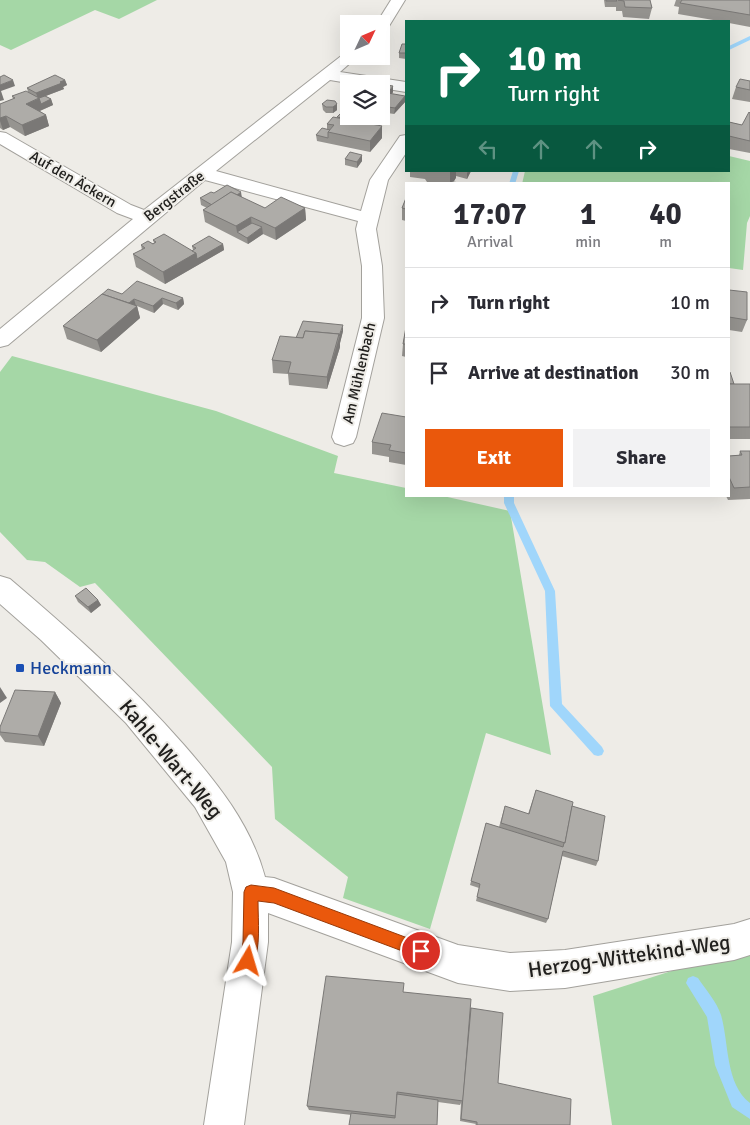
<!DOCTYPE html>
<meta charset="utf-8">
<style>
:root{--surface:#fff;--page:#f2f2f3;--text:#2b2b33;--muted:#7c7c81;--line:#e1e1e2;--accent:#ea580c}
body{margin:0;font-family:Signika,sans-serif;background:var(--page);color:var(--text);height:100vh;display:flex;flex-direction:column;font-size:19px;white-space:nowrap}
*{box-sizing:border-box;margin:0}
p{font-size:16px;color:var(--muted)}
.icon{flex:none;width:28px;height:28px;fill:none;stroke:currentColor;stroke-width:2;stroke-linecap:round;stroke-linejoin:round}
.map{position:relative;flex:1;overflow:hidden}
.details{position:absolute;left:405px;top:182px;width:325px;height:315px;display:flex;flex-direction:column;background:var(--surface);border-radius:0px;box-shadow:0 5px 20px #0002}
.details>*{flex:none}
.guide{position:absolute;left:405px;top:20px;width:325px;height:152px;border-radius:0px;box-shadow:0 5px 20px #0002;background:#0b6e4f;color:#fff;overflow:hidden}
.needle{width:32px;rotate:46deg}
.tools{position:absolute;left:340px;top:15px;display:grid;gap:10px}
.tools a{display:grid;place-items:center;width:50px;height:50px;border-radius:0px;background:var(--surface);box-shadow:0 5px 20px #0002;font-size:25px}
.pin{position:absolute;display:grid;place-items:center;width:42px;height:42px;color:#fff;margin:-21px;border:2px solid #fff;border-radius:50%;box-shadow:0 1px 5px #0007}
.me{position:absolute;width:55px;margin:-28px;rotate:7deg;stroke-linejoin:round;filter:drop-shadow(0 0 4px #0008)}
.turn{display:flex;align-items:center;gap:18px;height:105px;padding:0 20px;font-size:22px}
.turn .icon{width:65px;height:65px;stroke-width:2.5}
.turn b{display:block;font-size:35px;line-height:42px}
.lanes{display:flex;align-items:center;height:48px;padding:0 20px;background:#0003;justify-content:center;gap:25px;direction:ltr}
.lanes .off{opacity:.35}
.eta{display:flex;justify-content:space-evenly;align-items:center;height:85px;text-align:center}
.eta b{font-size:30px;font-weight:700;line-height:35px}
.action{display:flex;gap:10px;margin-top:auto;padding:10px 20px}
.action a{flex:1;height:58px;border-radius:0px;background:var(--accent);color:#fff;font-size:20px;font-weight:700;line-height:58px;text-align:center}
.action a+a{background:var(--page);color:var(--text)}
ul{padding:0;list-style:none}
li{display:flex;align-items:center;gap:15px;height:70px;padding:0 20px;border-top:1px solid var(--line)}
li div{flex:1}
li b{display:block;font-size:19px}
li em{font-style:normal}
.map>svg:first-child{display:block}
.green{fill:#a5d7a6}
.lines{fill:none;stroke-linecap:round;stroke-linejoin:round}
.stream{fill:#a0d6fb;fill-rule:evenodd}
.minor-casing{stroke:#a3a19c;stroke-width:2}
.minor{fill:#fff;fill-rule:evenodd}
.wall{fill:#969490}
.shaded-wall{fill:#7a7876}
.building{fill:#aeaca8;stroke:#7a7876}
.route{fill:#ea580c;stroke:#983908}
.transit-dot{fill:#1a4fb4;stroke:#eeece7;stroke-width:2}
.labels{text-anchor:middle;stroke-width:4;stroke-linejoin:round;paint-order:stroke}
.far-street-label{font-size:15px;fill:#21201e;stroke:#eeece7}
.transit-label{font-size:18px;fill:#164399;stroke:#eeece7;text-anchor:start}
.near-street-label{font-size:21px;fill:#21201e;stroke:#eeece7}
</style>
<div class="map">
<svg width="750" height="1125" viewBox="0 0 750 1125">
<rect width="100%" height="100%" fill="#eeece7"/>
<!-- green -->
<g class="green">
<polygon points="0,0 157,0 119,19 95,10 11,50 0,45"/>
<polygon points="729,156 750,161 750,216 747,223 743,270 729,268 729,184 522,184 525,171 729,171"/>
<polygon points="12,356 216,411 338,456 334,473 406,488 406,496 443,496 510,511 551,755 486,733 430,929 343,898 348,877 275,819 272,767 95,583 80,587 45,562 27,560 0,532 0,372"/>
<polygon points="750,946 750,1125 612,1125 593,996"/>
</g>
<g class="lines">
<!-- stream -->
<g class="stream">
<polygon points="750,36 750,40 729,50 729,46"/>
<polygon points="513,171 519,171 515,184 509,184"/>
<polygon points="504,496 514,496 514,503 555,591 562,704 602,747 604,751 602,755 598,756 594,755 550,706 545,591 504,503"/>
<path d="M 693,976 L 698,978 C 705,989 717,1002 721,1015 C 729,1042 725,1084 750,1103 L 750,1119 L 732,1107 L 715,1065 L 707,1017 L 686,983 L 688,978 Z"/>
</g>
<!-- minor casing -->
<g class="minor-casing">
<g id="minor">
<polygon points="391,0 405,0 386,31 381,32 381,24 376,24"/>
<polygon points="349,52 349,56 358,56 340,72 406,82 406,92 381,88 381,84 354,84 330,80 216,171 361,211 370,180 400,136 406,135 406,153 388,180 376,229 382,266 384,318 356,437 353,443 344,446 335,443 332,437 362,318 362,266 356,229 358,221 205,180 8,345 0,347 0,329 133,219 117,213 0,144 0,132 6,133 131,205 144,210 345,53"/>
<path d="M 0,576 L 10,579 C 71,631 131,684 184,745 C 218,784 251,825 265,877 L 274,878 L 458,945 L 510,953 L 565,950 L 734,924 L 750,919 L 750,955 L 734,960 L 565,988 L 510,991 L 458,983 L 268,913 L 268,942 L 244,1125 L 204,1125 L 232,942 L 233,892 L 226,862 L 195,807 L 126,723 L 41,640 L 0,604 Z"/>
</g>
</g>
<!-- minor -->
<use href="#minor" class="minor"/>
</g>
<!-- wall -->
<g class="wall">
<polygon points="604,0 650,0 652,8 649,19 623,17 622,11 616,11 616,7 605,7"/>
<polygon points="676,0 750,0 750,27 729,23 729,21 719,21 678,14 679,7 674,6"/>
<polygon points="406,44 406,59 399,58 399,53"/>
<polygon points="65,80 67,85 63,87 64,89 46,96 51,99 53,105 40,111 46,115 49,126 25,136 10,127 3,130 0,128 0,104 13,99 12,96 28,92 27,88"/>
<polygon points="750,81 750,102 732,99 736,87"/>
<polygon points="381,84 393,92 392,94 405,102 394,114 381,112"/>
<polygon points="322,104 337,104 337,110 333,113 326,113 323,110"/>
<polygon points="750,113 750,153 729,149 729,122 742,125"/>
<polygon points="360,122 382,138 370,152 317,141 316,135 327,129 327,124"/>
<polygon points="362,155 362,161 357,168 345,165 345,159"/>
<polygon points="410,171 471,171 467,179 456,176 454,181 450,183 427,182 425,179 410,177"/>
<polygon points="214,193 242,198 265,208 305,208 306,220 276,240 263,234 248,244 205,222 203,210 207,208 201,205 200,198"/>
<polygon points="406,198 406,221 402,220 402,208"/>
<polygon points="153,240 192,251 193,250 192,246 223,244 224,250 165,284 136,267 133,254 142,250 141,245 154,243"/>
<polygon points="729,290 747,320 742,332 729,330"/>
<polygon points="122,294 183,298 184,304 178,310 163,304 154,313 137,306 140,318 101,352 67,339 63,326"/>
<polygon points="406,327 406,357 402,356 403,344"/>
<polygon points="343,331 340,343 340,347 327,389 289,385 288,374 273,373 272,360 296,338"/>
<polygon points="729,372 734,384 750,384 750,439 729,439"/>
<polygon points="406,417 406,465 389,462 389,457 372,454 372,442"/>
<polygon points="740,451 750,451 750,499 728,500 726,496 729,496 729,456 739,455"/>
<polygon points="75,596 98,600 101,605 91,613 78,602"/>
<polygon points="55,692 61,703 44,746 5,742 0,735 0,727"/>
<polygon points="536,790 572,806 598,861 596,866 562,856 548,919 546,923 476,901 479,888 470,885 486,823 499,827 505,806 528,814"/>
<polygon points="403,992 471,1008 498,1083 570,1125 475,1125 476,1124 460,1121 461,1103 460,1105 438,1102 437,1125 309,1110 307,1106"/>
</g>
<!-- shaded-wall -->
<g class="shaded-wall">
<polygon points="13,80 15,86 1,91 4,100 0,101 0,85"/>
<polygon points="65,80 67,85 63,87 64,89 40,98 51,99 53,105 30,115 26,104 38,99 36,93"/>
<polygon points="393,86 393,92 388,99 388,93"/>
<polygon points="405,96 405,102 394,114 395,108"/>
<polygon points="337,104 337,110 333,113 333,107"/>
<polygon points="46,115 49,126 25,136 22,125"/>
<polygon points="6,116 10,127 3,130 0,121 0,118"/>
<polygon points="382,126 382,138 370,152 370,141"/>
<polygon points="362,155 362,161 357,168 357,162"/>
<polygon points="456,171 456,178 454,181 450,183 450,172"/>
<polygon points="468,171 471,171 467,179 467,173"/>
<polygon points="241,192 242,198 217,208"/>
<polygon points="305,208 306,220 276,240 275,228"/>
<polygon points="251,217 252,229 237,232 236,226"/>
<polygon points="262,227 263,234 248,244 247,238"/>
<polygon points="223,244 224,250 165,284 163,272 196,253"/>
<polygon points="162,298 163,304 154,313 153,306"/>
<polygon points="183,298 184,304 178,310 176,303"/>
<polygon points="134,299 136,306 125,307"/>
<polygon points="137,306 140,318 101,352 97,340"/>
<polygon points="343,325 343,331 340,343 340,347 327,389 327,377"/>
<polygon points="98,600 101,605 91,613 88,607"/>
<polygon points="0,687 7,698 0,703"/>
<polygon points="55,692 61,703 44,746 38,736"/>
</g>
<!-- building -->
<g class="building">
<polygon points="606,0 616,0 617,1 606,1"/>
<polygon points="618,0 650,0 652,8 625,7 624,1"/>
<polygon points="682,0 750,0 750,15 680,3"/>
<polygon points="402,44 406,44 406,53 399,53"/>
<polygon points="4,75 13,80 0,85 0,77"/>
<polygon points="55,75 65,80 60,82 62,83 36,93 27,88"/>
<polygon points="740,79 750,81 750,90 736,87"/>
<polygon points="365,81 379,84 363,84"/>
<polygon points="381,84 393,86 388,93 405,96 395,108 381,106 381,100 384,97 381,97"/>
<polygon points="26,91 39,98 26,104 46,115 22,125 6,116 0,118 0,104 15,98 12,96"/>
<polygon points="45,96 51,99 41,104 39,98"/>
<polygon points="327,100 335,101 337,104 333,107 326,107 322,104"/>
<polygon points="749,112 750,113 750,141 729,136 729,122 742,125"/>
<polygon points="341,113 349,114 349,116 360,117 356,121 337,117"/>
<polygon points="333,117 382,126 370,141 328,132 334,125 327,124"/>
<polygon points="322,128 330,130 328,132 328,138 316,135"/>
<polygon points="350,152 362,155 357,162 345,159"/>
<polygon points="453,182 466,184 452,184"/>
<polygon points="227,185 241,192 237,195 231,192 212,205 200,198 211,192 214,193"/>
<polygon points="231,192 265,208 281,197 305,208 275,228 251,217 236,226 203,210"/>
<polygon points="406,198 406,209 402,208"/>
<polygon points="252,223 262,227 247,238 237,232"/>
<polygon points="164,234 196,253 163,272 133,254 145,248 141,245 148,241 153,244 156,242 153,240"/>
<polygon points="209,236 223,244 197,259 196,253 192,251 196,248 192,246"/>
<polygon points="137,281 183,298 176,303 162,298 153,306 134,299 129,303 102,294 98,298 108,289 122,294"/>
<polygon points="729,290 747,292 747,320 729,317"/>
<polygon points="102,294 137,306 97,340 63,326"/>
<polygon points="303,321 343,325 339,336 339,334 305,331 303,338 296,338"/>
<polygon points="406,327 406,344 403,344"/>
<polygon points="305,331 339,334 327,377 288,373 291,362 272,360 280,336 303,338"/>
<polygon points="729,372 730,372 734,384 729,384"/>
<rect x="729" y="384" width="21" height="43"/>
<polygon points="382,413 406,417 406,453 389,450 391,445 372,442"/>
<polygon points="740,451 750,451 750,487 734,488 729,477 729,456 742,455"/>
<polygon points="86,588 98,600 88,607 75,596"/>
<polygon points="15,690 55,692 38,736 0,732 0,727"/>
<polygon points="536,790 573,802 565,843 501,823 505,806 529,814"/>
<polygon points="572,806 605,816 598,861 563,851 548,919 477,897 480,884 471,881 486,823 563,847 564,843 565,843"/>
<polygon points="326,976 404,983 403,992 471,999 463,1101 397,1092 396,1116 307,1106"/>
<polygon points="471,1008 503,1013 498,1083 571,1099 570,1125 477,1125 477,1122 461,1119"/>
<polygon points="397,1094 438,1100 437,1125 349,1125 351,1113 395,1118"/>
</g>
<!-- route -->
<path class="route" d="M 251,885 L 274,888 L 421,943 L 427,946 L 429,951 L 427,956 L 421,958 L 274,903 L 258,901 C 258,922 261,946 253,966 L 248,968 L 242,966 L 240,961 L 243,942 L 244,892 L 246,887 Z"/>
<!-- markers -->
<rect class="transit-dot" x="15" y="663" width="10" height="10" rx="2.5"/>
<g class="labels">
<!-- far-street labels -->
<g class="far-street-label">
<text transform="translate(73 179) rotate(30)" y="5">Auf den Äckern</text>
<text transform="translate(174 196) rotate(-38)" y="5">Bergstraße</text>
<text transform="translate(359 373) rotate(-77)" y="5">Am Mühlenbach</text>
</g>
<!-- transit labels -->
<g class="transit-label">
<text x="30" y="674">Heckmann</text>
</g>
<!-- near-street labels -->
<g class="near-street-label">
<text transform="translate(171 759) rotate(50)" y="7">Kahle-Wart-Weg</text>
<text transform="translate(629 956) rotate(-8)" y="7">Herzog-Wittekind-Weg</text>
</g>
</g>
</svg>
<div class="tools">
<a><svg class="needle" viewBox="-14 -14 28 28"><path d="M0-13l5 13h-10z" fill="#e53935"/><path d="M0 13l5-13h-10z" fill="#7c7c81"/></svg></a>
<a><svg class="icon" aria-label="layers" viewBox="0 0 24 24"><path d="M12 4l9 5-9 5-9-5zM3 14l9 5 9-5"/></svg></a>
</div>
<div class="pin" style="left:421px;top:951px;background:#d93025"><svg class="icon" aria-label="arrive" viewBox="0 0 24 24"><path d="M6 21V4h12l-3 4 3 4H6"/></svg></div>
<svg class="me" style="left:248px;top:961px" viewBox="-20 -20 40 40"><path d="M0-17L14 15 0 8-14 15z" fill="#ea580c" stroke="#fff" stroke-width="4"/></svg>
<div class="guide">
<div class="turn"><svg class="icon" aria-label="right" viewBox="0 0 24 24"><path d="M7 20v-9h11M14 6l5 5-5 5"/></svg><div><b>10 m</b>Turn right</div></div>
<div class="lanes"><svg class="icon off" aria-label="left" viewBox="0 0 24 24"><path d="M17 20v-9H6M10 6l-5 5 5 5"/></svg><svg class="icon off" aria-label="ahead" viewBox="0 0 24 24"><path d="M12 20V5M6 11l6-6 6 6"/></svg><svg class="icon off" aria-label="ahead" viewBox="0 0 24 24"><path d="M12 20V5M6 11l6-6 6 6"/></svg><svg class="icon" aria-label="right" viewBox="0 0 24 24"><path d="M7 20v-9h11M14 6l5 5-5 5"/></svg></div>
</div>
<section class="details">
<div class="eta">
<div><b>17:07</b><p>Arrival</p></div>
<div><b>1</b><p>min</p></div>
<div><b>40</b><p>m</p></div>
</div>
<ul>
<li><svg class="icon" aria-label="right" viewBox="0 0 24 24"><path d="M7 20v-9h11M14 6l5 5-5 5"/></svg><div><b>Turn right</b></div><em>10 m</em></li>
<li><svg class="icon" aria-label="arrive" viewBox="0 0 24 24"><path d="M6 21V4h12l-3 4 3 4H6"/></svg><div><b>Arrive at destination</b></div><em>30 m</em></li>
</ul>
<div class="action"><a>Exit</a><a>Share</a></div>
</section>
</div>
